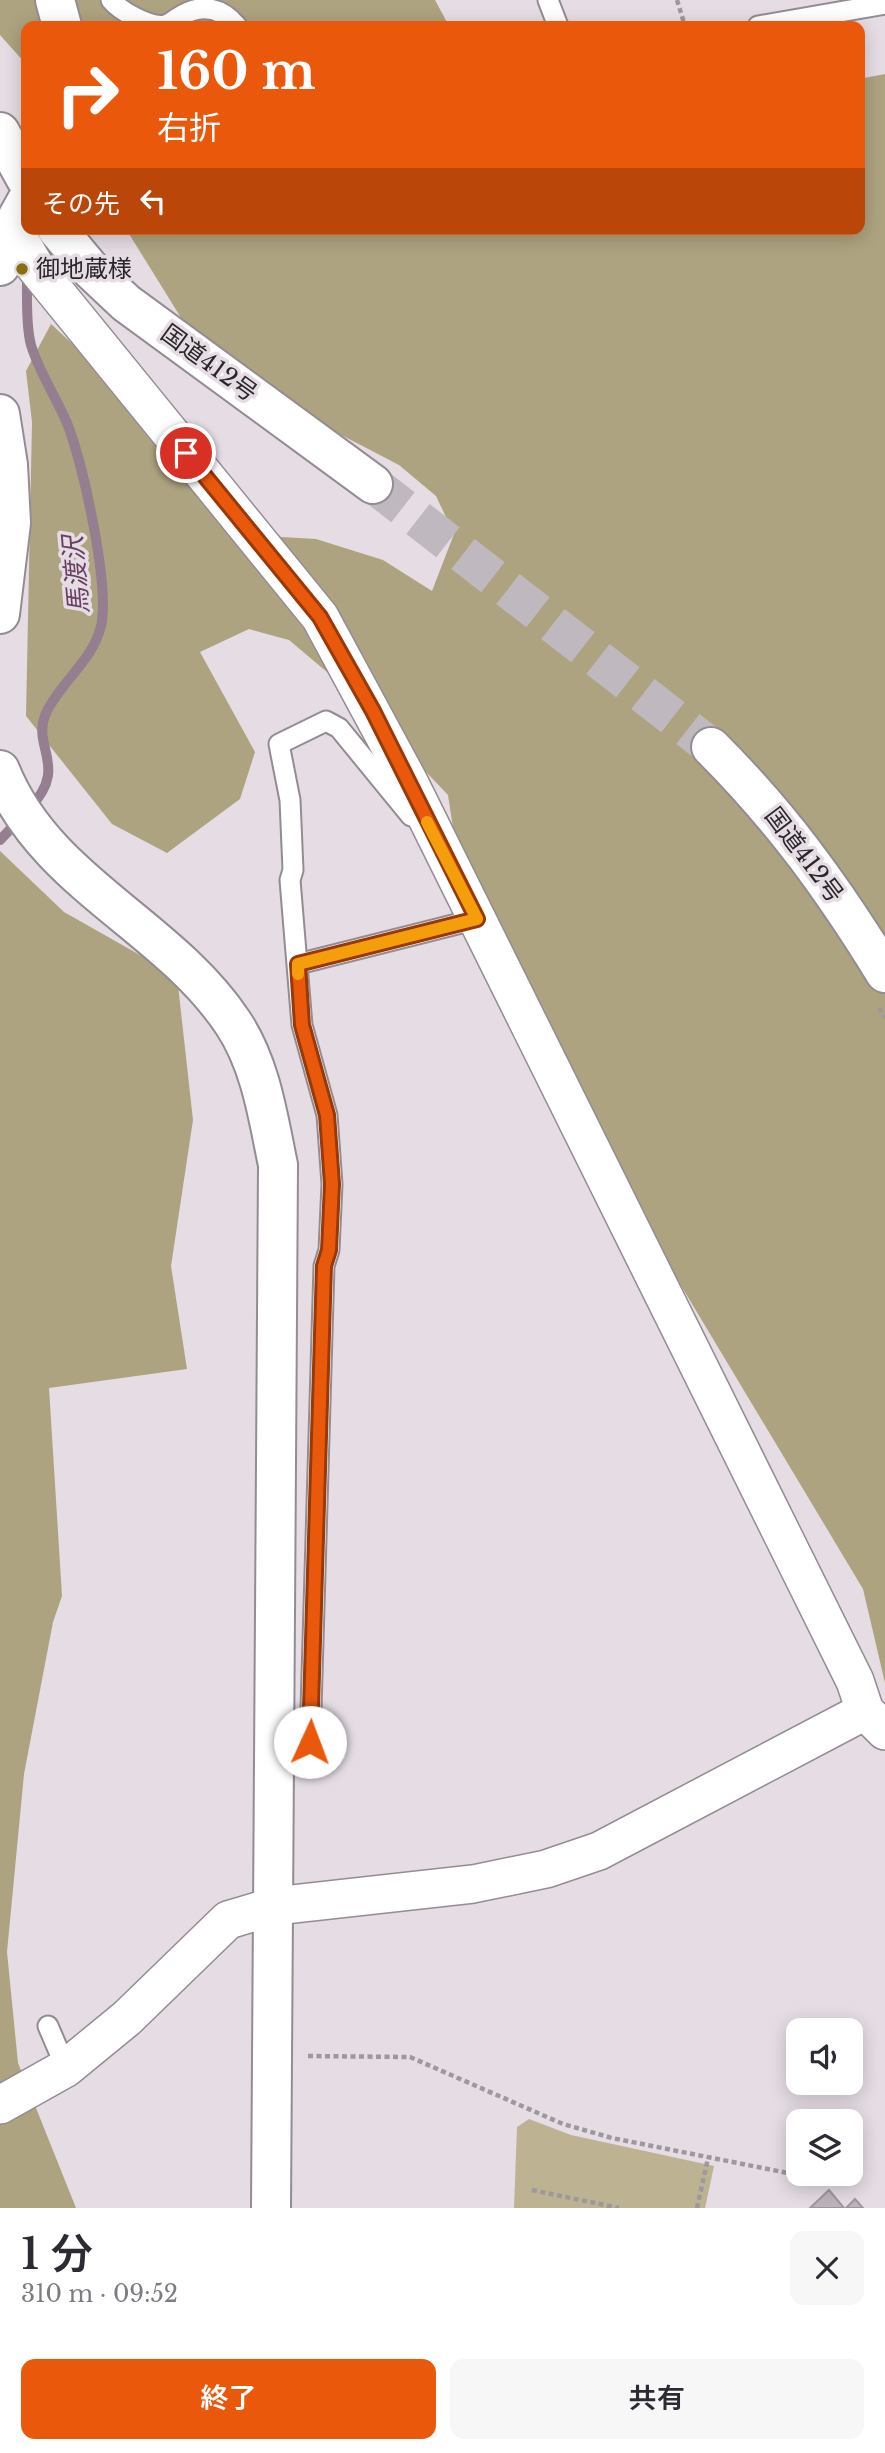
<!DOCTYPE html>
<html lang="ja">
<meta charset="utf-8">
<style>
:root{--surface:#fff;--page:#f7f7f7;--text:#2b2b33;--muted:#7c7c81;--accent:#ea580c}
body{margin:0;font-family:"Libre Baskerville","Noto Sans JP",serif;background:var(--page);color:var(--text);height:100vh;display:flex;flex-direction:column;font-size:26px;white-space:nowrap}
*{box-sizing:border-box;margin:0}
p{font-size:23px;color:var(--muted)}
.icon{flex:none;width:38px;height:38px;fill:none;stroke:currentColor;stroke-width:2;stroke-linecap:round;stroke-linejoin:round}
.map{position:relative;height:2208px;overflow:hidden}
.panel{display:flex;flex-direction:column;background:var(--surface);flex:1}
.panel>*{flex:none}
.hud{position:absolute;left:21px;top:21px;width:844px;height:214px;border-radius:14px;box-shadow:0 4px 18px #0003;background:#ea580c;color:#fff;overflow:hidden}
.tools{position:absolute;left:786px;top:2018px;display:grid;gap:14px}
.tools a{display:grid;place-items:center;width:77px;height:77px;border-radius:14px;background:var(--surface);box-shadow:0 4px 18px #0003;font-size:35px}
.pin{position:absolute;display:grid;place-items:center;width:60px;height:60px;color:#fff;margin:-30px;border:4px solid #fff;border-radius:50%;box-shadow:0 2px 7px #0007}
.me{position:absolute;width:77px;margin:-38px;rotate:2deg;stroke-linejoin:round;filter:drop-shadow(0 0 5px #0008)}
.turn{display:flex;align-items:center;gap:24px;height:147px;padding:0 21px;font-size:32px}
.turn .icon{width:91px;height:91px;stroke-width:2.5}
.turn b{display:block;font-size:49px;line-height:60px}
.then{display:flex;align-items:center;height:66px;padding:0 21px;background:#0003;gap:14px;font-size:26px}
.round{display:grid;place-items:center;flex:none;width:74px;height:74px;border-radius:14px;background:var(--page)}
.headline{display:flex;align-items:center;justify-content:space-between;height:119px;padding:0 21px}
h1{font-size:42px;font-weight:600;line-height:52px}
.button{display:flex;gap:14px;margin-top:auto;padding:14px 21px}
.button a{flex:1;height:80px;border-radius:14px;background:var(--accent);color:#fff;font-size:28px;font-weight:600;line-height:80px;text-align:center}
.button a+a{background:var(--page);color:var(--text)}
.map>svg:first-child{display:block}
.green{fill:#bdb393}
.forest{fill:#ada380}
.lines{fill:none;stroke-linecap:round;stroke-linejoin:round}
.stream{stroke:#947e90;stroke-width:10}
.building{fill:#bdb4bb;stroke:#9e969d;stroke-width:2}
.highway-tunnel{stroke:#c0b8bf;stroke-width:38;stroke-dasharray:38 19;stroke-linecap:butt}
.lane-casing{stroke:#948c93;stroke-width:23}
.street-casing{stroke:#948c93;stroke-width:40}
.secondary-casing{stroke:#948c93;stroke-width:42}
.highway-casing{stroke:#948c93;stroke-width:42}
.path{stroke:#9e979d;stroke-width:4.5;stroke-dasharray:5 3.5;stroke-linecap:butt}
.lane{stroke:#fff;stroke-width:19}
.street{stroke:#fff;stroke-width:37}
.secondary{stroke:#fff;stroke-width:38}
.highway{stroke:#fff;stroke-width:38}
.route-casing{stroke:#983908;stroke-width:18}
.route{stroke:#ea580c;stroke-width:12}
.slow{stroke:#f59e0b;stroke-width:12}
.poi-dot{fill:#877010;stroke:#e5dce4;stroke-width:2.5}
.labels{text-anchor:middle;stroke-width:7;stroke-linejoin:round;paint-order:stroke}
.poi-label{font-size:24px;fill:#2a2629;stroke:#e5dce4;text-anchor:start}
.street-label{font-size:24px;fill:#2a2629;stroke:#e5dce4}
.water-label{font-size:26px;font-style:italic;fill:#693f64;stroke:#e5dce4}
</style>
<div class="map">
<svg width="885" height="2208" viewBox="0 0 885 2208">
<rect width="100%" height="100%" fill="#e5dce4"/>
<!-- green -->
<polygon class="green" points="529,2119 571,2135 714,2166 705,2208 514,2208 517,2127"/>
<!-- forest -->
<g class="forest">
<polygon points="0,0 435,0 449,26 26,26 26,64 0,35"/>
<polygon points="885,74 885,1683 863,1589 508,997 467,919 448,795 346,688 289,640 249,629 200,652 255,752 240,799 167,853 112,824 26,716 32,422 26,371 51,324 281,537 316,539 383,560 432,591 454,534 436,496 399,465 303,415 188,329 126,229 859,229 859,79"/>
<polygon points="0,851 64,912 177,976 193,1120 171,1266 187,1369 49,1388 62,1596 53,1622 24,1774 7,1952 18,2063 76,2208 0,2208"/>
</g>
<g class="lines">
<!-- stream -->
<g class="stream">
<path d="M 27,282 C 27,301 26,327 31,345 C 39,372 56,397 67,423 C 83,464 110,585 101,626 C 93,660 62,681 47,711 C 29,747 71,765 29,809"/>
<polyline points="0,840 19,820"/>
</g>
</g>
<!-- building -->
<g class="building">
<polygon points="829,2190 844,2208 810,2208"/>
<polygon points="855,2199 863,2208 846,2208"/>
</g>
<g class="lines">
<!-- highway-tunnel -->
<polyline class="highway-tunnel" points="373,484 711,747"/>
<!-- lane casing -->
<g class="lane-casing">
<g id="lane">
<path d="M 111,0 C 120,11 150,28 165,25 C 170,24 175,19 179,17 C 201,3 221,7 237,26"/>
<polyline points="548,0 558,26"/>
<polyline points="758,26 885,4"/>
<polyline points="298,964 477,919"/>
<polyline points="276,1744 310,1743 324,1266 329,1250 332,1184 327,1115 302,1025 290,880 293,870 290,800 279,744 326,721 339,728 411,816 415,814"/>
<polyline points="48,2026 66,2068"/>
</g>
</g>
<!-- street casing -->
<g class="street-casing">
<g id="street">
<polyline points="13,228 36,268 320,617 408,780 855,1681 865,1711 885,1731"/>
<polyline points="0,2105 66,2068 127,2018 228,1920 275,1906 473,1884 546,1869 599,1851 865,1711"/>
</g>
</g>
<!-- secondary casing -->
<g class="secondary-casing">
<g id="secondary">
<polyline points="55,0 62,26"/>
<polyline points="0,266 16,220 26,202"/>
<polyline points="0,414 8,465 11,523 0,614"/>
<path d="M 0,770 C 45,883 168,925 233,1023 C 261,1065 268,1117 278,1165 L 271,2208"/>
</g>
</g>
<!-- highway casing -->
<g class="highway-casing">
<g id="highway">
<polyline points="0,132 26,179"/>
<polyline points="57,229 92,271 126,303 373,484"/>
<path d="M 711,747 C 782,818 832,887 885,973"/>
</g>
</g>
<!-- path -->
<g class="path">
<polyline points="677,0 685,26"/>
<polyline points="879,1008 885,1018"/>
<polyline points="308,2056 410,2057 563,2124 612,2138 843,2184"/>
<polyline points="532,2190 619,2208"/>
<polyline points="697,2208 708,2158"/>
</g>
<!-- lane -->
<use href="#lane" class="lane"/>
<!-- street -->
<use href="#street" class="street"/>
<!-- secondary -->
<use href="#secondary" class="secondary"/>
<!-- highway -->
<use href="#highway" class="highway"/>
</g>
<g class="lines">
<!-- route casing -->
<g class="route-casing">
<polyline id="route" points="186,453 320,617 373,711 477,919 298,964 302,1025 327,1115 332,1184 329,1250 324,1266 310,1742"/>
</g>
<!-- route -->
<use href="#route" class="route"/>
<!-- slow -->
<polyline class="slow" points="298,974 298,964 477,919 427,822"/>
</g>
<!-- markers -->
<circle class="poi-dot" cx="22" cy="269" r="7"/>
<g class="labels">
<!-- poi labels -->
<g class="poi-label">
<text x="36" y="277">御地蔵様</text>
</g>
<!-- street labels -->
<g class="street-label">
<text transform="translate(209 363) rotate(36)" y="8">国道412号</text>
<text transform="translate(804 855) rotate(53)" y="8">国道412号</text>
</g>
<!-- water labels -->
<g class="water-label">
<text transform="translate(76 575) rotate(-95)" y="9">馬渡沢</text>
</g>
</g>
</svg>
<div class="tools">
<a><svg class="icon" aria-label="sound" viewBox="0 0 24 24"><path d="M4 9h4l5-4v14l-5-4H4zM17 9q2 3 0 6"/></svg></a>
<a><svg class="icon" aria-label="layers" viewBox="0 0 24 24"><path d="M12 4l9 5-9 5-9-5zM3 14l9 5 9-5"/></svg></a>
</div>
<div class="pin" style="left:186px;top:453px;background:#d93025"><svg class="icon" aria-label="arrive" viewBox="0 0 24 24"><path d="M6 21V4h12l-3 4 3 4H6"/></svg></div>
<svg class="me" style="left:310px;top:1742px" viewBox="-20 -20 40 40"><circle r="19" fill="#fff"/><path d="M0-13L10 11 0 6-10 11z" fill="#ea580c"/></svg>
<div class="hud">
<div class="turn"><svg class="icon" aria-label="right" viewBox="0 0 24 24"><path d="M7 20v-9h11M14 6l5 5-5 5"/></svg><div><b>160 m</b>右折</div></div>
<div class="then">その先<svg class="icon" aria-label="left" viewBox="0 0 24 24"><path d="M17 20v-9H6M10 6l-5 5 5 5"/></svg></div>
</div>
</div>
<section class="panel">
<div class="headline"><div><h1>1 分</h1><p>310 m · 09:52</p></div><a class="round"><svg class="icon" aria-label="close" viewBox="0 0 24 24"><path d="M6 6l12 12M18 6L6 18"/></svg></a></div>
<div class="button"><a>終了</a><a>共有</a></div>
</section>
